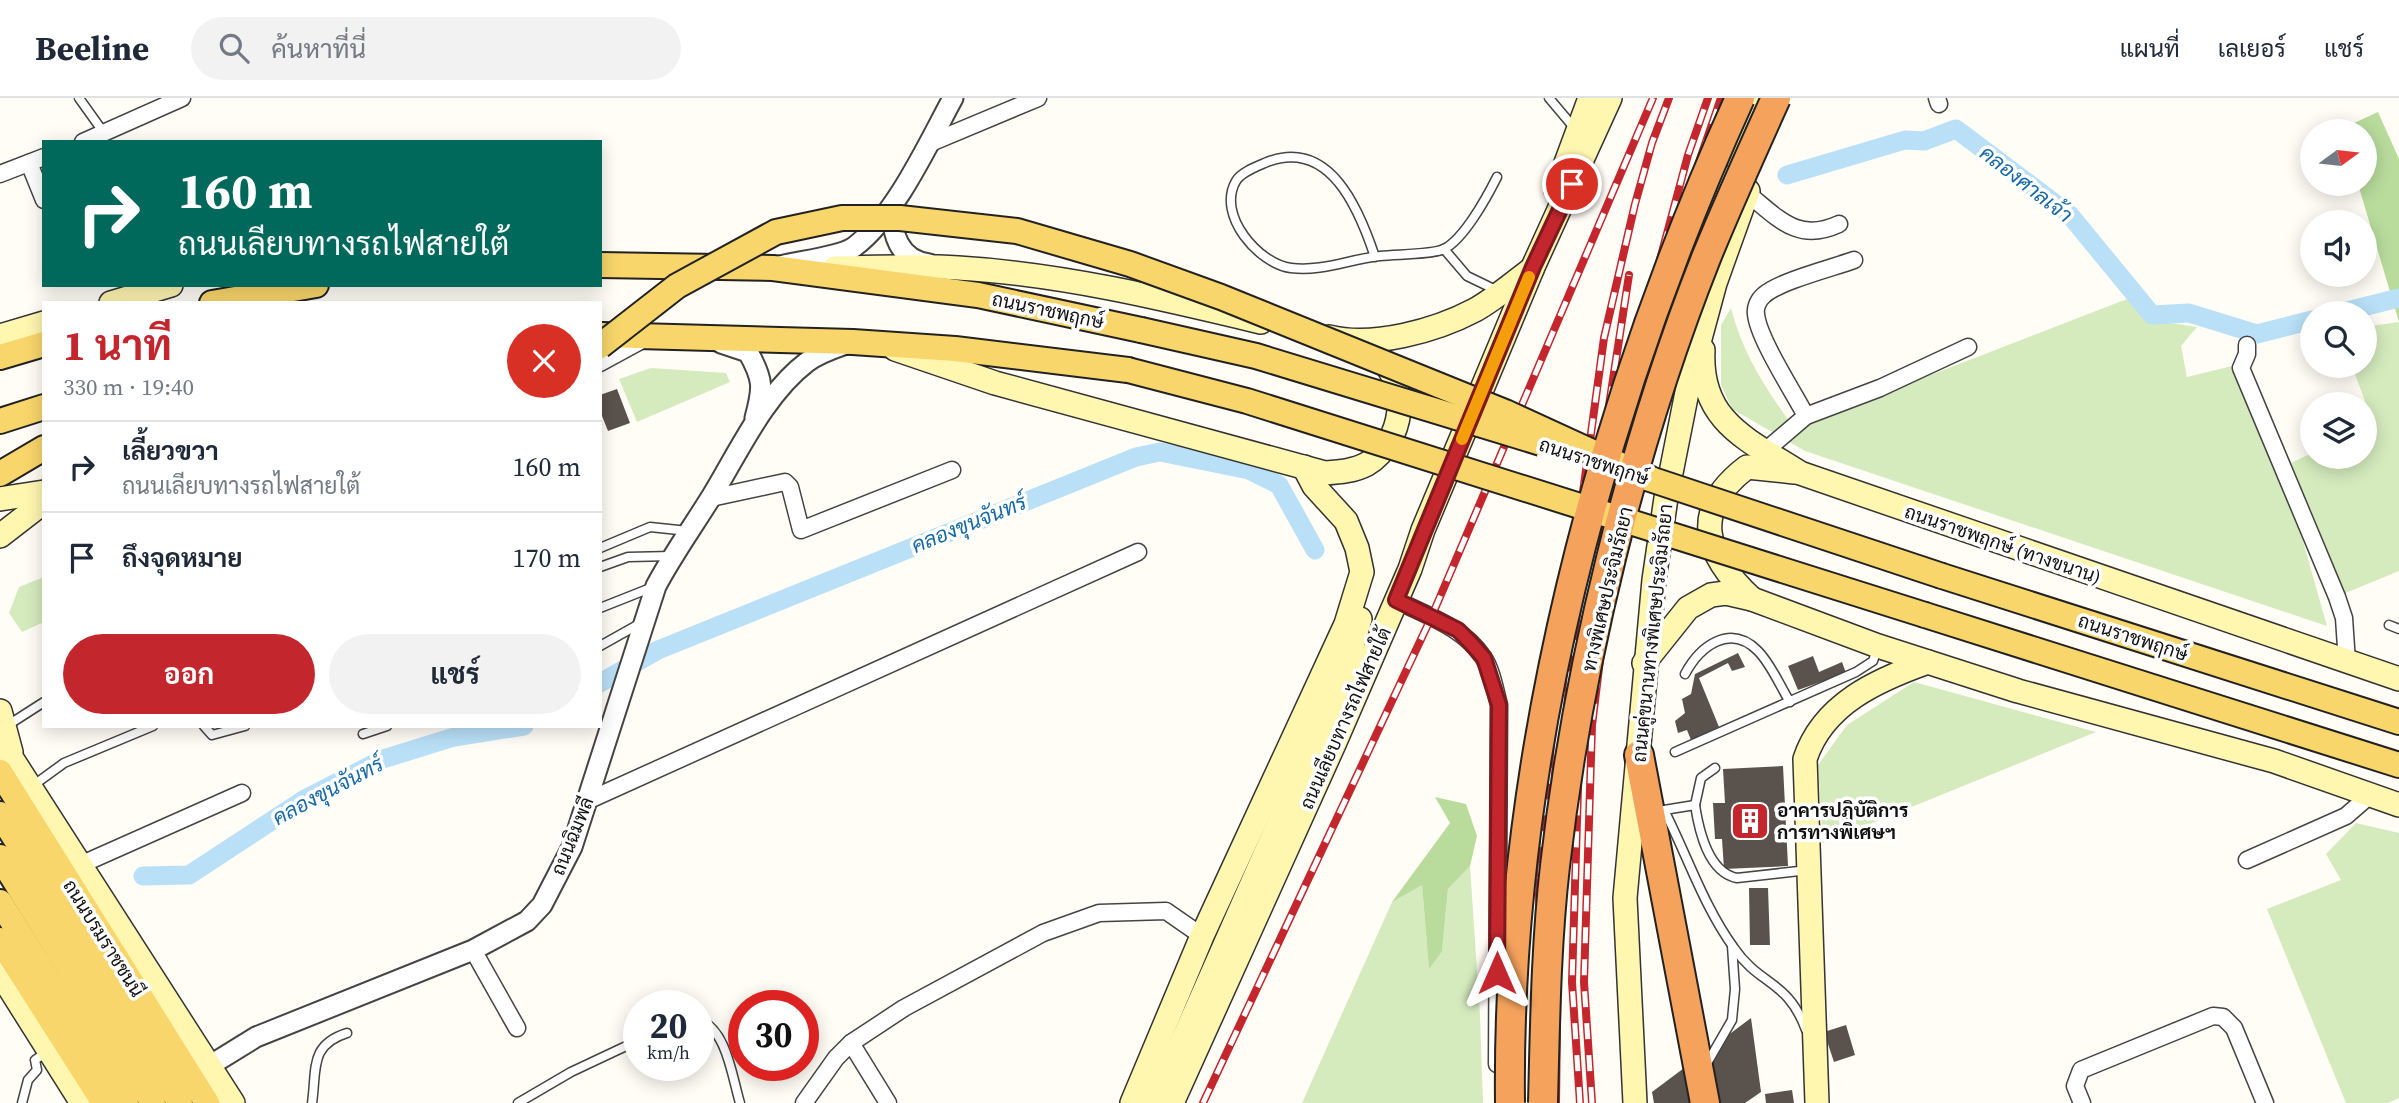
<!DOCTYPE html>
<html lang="th">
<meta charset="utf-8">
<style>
:root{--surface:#fff;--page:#f2f2f3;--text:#1f2937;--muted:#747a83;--line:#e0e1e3;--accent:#c4262e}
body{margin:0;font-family:"Source Serif 4",Sarabun,serif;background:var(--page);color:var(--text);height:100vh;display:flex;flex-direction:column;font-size:26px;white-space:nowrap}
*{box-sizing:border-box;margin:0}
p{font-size:23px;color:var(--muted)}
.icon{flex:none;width:38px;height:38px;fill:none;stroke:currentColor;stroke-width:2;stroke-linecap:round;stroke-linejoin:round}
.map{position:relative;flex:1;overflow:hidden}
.sheet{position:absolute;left:42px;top:203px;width:560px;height:427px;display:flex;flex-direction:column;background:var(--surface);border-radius:0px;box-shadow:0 4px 18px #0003}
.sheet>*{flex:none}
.hud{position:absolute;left:42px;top:42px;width:560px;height:147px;border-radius:0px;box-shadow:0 4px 18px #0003;background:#00695c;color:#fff;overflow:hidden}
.needle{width:46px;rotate:75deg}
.fabs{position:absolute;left:2300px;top:21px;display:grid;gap:14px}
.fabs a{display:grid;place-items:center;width:77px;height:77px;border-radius:50%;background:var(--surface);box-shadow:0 4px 18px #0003;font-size:35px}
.speed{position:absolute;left:623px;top:892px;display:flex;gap:14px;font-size:35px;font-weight:700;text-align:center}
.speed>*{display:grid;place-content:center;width:91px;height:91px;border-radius:50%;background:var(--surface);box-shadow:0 4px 18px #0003;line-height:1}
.speed small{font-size:18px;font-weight:400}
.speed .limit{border:10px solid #d22;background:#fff;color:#111}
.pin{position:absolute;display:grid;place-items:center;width:60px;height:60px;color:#fff;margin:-30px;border:4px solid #fff;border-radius:50%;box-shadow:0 2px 7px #0007}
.me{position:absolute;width:77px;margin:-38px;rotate:0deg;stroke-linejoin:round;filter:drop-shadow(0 0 5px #0008)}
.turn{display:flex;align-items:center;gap:24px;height:147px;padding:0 21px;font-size:32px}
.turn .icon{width:91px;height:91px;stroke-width:2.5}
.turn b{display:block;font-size:49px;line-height:60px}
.round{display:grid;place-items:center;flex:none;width:74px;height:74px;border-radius:37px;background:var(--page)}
.headline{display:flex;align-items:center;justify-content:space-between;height:119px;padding:0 21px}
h1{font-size:42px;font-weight:700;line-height:52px;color:var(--accent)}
.cta{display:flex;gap:14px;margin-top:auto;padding:14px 21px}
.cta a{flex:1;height:80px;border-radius:42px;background:var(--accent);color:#fff;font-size:28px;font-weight:700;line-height:80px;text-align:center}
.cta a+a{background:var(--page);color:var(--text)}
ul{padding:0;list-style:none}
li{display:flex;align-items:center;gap:21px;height:91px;padding:0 21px;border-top:2px solid var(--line)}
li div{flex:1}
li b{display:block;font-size:26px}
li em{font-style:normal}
header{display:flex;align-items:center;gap:42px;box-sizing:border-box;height:98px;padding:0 35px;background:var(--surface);border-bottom:2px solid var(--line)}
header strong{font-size:33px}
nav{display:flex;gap:38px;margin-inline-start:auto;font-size:24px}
.search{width:490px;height:63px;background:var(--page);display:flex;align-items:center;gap:18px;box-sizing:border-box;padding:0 24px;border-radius:38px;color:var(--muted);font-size:26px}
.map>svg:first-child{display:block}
.green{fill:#d5ebbd}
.forest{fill:#b9dc9c}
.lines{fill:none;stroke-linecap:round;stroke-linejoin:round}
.canal{stroke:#b9e0f7;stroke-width:19}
.building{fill:#5a524d}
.service-casing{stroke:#444;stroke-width:11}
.minor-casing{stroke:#444;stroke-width:19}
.tertiary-casing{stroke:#444;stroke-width:23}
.secondary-casing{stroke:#333;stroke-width:26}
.primary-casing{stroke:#222;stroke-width:28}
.motorway-casing{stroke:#222;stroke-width:32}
.service{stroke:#fff;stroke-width:8}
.minor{stroke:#fff;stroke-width:16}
.tertiary{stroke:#fff;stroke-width:19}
.secondary{stroke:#fff6b0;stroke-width:23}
.primary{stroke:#f9d66b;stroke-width:24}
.motorway{stroke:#f5a25d;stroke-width:28}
.rail-casing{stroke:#c4262e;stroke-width:8}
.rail{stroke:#fff;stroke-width:5;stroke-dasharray:16;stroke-linecap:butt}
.primary-bridge-casing{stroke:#222;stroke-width:28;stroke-linecap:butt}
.motorway-bridge-casing{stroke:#222;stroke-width:32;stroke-linecap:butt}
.primary-bridge{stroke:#f9d66b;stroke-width:24}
.motorway-bridge{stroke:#f5a25d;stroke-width:28}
.route-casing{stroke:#7f191e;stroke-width:18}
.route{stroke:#c4262e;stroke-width:12}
.slow{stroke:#f59e0b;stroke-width:12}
.labels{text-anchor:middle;stroke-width:7;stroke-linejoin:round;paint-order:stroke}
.street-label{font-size:19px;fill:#111;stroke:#fff}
.poi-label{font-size:19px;font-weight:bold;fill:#111;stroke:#fff;text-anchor:start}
.water-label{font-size:21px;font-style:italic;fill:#1768a6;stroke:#fff}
</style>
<header>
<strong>Beeline</strong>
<div class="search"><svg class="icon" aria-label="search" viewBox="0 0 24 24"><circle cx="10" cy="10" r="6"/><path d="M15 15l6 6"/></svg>ค้นหาที่นี่</div>
<nav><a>แผนที่</a><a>เลเยอร์</a><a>แชร์</a></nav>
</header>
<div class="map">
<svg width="2399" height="1005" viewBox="0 0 2399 1005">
<rect width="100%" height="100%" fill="#fffdf5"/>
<!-- green -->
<g class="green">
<path d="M 2127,201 L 2144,221 L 2197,229 L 2181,248 L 2187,279 L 2232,268 L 2293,408 L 2327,528 L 1805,353 L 1732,311 L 1721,287 L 1721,227 L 1731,210 C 1743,257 1766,291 1794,330 Z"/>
<polygon points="2399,224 2399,473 2343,496 2291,365 2312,355 2312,359 2364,359 2364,332 2374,327 2352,268 2364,268 2364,229"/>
<polygon points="651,270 726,275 730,284 637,324 619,281"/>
<polygon points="44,479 44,524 22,534 9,515 19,489"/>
<polygon points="1914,584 2096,634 1823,745 1818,667 1847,627"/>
<polygon points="2356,725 2399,735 2399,1000 2388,1005 2346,1005 2267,811 2341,782 2326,756"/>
<polygon points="1470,768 1480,918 1483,1005 1302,1005 1392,804 1422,786 1429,870 1442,852 1448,791"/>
</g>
<!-- forest -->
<g class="forest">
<polygon points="2378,14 2399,61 2399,224 2358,86 2364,86 2364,33 2341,31"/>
<polygon points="1435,699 1466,706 1477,738 1470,768 1448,791 1442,853 1429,871 1422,787 1392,804 1450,725"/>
</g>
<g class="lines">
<!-- canal -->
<g class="canal">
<polyline points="1787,77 1905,42 1924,43 1956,31 2069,116 2152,217 2189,215 2257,236 2312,222"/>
<polyline points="2339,215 2399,200"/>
<polyline points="600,585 658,552 1136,359 1160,354 1249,372 1279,387 1315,452"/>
<polyline points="143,778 189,777 305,701 383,661 454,639 524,628"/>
</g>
</g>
<!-- building -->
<g class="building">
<polygon points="617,291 630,325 608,333 600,313 600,297"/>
<polygon points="1738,555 1745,569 1732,573 1728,565 1699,580 1719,629 1691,642 1687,632 1678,635 1675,623 1685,615 1682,601 1691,596 1695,576"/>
<polygon points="1813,558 1819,574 1842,564 1846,575 1798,592 1788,568"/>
<polygon points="1783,668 1788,768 1724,771 1722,741 1715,741 1713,705 1725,705 1723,671"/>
<polygon points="1749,790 1768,790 1770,847 1750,847"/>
<polygon points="1751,920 1761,994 1745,1005 1654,1005 1652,994"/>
<polygon points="1846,927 1855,957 1834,964 1824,934"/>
<polygon points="1792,992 1794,1005 1766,1005 1765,996"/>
</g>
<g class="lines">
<!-- service casing -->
<g class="service-casing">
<g id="service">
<polyline points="79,0 104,35"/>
<polyline points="1549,0 1576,32"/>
<polyline points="1444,151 1467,178 1498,193"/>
<path d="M 1375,159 C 1359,111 1330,40 1267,64 C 1258,68 1241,74 1236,83 C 1216,117 1259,166 1291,170 C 1322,174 1350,161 1380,158 C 1396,156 1431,157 1444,151 C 1464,141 1487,99 1497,79"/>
<polyline points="600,450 650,429 688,433"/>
<polyline points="600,469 628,459 672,458"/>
<polyline points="600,510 653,489"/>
<polyline points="2389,527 2399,531"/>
<polyline points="600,548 641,525"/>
<path d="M 1685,576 C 1700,548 1730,525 1758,553 C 1771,566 1780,588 1790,604"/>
<polyline points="204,628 212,637 245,628"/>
<polyline points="5,629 44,604"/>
<polyline points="363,636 387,628"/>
<polyline points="1675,654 1856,574 1873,563 1877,551"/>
<polyline points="31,689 64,665 153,628"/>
<polyline points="1695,707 1701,680 1715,670"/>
<path d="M 1664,712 L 1695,707 C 1699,733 1708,774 1737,780 L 1808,772"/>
<path d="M 1654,715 L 1664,712 C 1687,757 1704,809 1734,850 C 1760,888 1788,882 1806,932"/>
<path d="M 698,921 C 727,931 732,979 740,1005"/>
<polyline points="1706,967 1732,922 1735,891 1732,848"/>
<polyline points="22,1005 28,982 37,972 35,962 48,953"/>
<path d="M 312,1005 C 317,971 309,947 347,935"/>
<polyline points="518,1005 571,974 639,942"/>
</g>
</g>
<!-- minor casing -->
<g class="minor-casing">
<g id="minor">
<polyline points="1937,0 1939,6"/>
<polyline points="83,44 182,0"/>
<polyline points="928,46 1038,0"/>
<polyline points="29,65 44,102"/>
<polyline points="0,76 44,59"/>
<path d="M 1747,95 C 1779,121 1798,145 1839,126"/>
<polyline points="2247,247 2247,256 2241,270 2337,499 2344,520 2347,564"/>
<polyline points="600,265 646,240"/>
<path d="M 1806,318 C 1794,295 1758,240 1756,216 C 1755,210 1758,202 1764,197 C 1780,183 1832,170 1854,162"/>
<polyline points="1765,353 1806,318 1880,290 1968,249"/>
<polyline points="711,400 785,384 790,389 801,432 952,372"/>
<path d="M 1396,502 C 1427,518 1463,529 1483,559 C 1492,572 1495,592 1499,607 L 1497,966"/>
<polyline points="587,703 1138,454"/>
<polyline points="2247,762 2346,718 2369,698"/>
<polyline points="80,767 242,695"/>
<polyline points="473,852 517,930"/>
<polyline points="851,945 888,1005"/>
<polyline points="804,1005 836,960 851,945 904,910 1043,835 1099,815 1166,813 1202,838"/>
<polyline points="2082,1005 2075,988 2081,972 2213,918 2223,919 2234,930 2265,1005"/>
</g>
</g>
<!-- tertiary casing -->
<g class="tertiary-casing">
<g id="tertiary">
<path d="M 894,108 C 890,135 899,162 929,166"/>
<path d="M 780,168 C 799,163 840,159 854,149 C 895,119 929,44 953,0"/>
<path d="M 721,245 L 748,254 C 764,282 763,290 755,320"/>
<path d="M 209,968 L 256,939 L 473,852 L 527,823 L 542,807 L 572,749 L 656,488 C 673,456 694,427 713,396 C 739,353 765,296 807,264 C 819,255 832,251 846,246"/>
</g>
</g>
<!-- secondary casing -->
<g class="secondary-casing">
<g id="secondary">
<polyline points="1735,58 1760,0"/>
<polyline points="1556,92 1590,0"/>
<path d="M 835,170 C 876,170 917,167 958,170 C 1061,176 1161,200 1261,224"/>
<polyline points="111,205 171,187"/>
<polyline points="0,238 44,225"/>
<path d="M 1329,239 C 1373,250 1435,233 1475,212 C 1495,201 1513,185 1532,171"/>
<path d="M 895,251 L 995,285 L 1325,375 C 1339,374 1354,373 1367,366 C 1404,343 1411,287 1378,258"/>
<path d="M 1703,252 C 1699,324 1749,342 1800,375 L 2399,581"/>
<polyline points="0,401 44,394"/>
<polyline points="0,438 44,404"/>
<path d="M 1752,501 C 1705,457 1689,413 1747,369 L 1794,374"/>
<polyline points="1644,565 1688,510 1711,497 1726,495 1752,501 1878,548 2018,593 2274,663 2399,707"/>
<polyline points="0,613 11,654"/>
<polyline points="0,642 233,1005"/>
<polyline points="0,875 82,1005"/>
<polyline points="1132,1005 1202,838 1346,526 1362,474 1357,450 1346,423 1314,388 1304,369"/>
<polyline points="1155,1005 1343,580 1360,521"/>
<polyline points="1172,1005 1335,644 1410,471 1423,432 1533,169 1610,0"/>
<polyline points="1635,1005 1625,800 1654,482 1666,400 1691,274 1715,185 1748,93"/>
<path d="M 1817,1005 L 1805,661 C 1823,606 1877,582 1928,564"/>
</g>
</g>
<!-- primary casing -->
<g class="primary-casing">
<g id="primary">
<polyline points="600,167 773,170 978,197 1141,232"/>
<polyline points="212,205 316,187"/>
<polyline points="602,237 853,244 955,251 1128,272"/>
<polyline points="0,259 44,246"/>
<polyline points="0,323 44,309"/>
<polyline points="0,376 44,350"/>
<polyline points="1942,478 2399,624"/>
<polyline points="1925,517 2399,667"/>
<polyline points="0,674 207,1005"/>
<polyline points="0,716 180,1005"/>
<polyline points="0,759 153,1005"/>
<polyline points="0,804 126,1005"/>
<polyline points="0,842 104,1005"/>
</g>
</g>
<!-- motorway casing -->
<g class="motorway-casing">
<polyline id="motorway" points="1639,657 1705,1005"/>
</g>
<!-- service -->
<use href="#service" class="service"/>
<!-- minor -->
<use href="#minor" class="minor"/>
<!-- tertiary -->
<use href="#tertiary" class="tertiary"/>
<!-- secondary -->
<use href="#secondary" class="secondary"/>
<!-- primary -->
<use href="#primary" class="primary"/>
<!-- motorway -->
<use href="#motorway" class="motorway"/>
<!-- rail casing -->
<g class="rail-casing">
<g id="rail">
<polyline points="1203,1005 1431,520 1653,0"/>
<polyline points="1545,1005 1539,796 1554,607 1604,240 1635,106 1652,45 1669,0"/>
<polyline points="1556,1005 1560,681 1575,529 1629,177"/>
<polyline points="1580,1005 1572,884 1580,626 1606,414 1642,229 1688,57 1708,0"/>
<polyline points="1592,1005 1584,884 1592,627 1618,415 1654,232 1700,61 1721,0"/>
</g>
</g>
<!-- rail -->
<use href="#rail" class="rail"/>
<!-- primary-bridge casing -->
<g class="primary-bridge-casing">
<g id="primary-bridge">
<polyline points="1141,232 1256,258 1541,345"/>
<polyline points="600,248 677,188 776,134 842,120 900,120 1017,133 1130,166 1221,199 1505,314 1651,381"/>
<polyline points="1128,272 1247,303 1925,517"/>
<polyline points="1635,376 1942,478"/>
</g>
</g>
<!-- motorway-bridge casing -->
<g class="motorway-bridge-casing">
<g id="motorway-bridge">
<path d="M 1510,1005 C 1506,662 1599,311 1740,0"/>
<path d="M 1543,1005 C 1545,926 1546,846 1555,768 C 1578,567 1632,347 1706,160 C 1728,106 1752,53 1776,0"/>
</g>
</g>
<!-- primary-bridge -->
<use href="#primary-bridge" class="primary-bridge"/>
<!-- motorway-bridge -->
<use href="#motorway-bridge" class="motorway-bridge"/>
</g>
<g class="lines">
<!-- route casing -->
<g class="route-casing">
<polyline id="route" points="1497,875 1499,607 1484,560 1470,544 1458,532 1396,502 1533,169 1572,86"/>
</g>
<!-- route -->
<use href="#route" class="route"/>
<!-- slow -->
<polyline class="slow" points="1462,341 1529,179"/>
</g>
<!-- icons -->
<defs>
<g id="building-square" transform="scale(2.0125)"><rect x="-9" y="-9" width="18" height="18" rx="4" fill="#c4262e" stroke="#fff"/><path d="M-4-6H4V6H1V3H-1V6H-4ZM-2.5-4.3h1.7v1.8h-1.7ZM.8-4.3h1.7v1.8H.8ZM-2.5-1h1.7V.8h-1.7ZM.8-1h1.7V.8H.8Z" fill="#fff"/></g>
</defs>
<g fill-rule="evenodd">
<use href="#building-square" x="1750" y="723"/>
</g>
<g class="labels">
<!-- street labels -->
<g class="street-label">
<text transform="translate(1048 212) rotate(12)" y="7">ถนนราชพฤกษ์</text>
<text transform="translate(1594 363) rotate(18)" y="7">ถนนราชพฤกษ์</text>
<text transform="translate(2003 446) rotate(19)" y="7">ถนนราชพฤกษ์ (ทางขนาน)</text>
<text transform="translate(1607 491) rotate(-77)" y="7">ทางพิเศษประจิมรัถยา</text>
<text transform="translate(1652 535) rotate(-84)" y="7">ถนนคู่ขนานทางพิเศษประจิมรัถยา</text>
<text transform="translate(2133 539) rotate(18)" y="7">ถนนราชพฤกษ์</text>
<text transform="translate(1345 620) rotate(-66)" y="7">ถนนเลียบทางรถไฟสายใต้</text>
<text transform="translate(572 738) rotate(-68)" y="7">ถนนฉิมพลี</text>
<text transform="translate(104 840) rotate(58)" y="7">ถนนบรมราชชนนี</text>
</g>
<!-- poi labels -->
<g class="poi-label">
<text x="1777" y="719">อาคารปฏิบัติการ<tspan x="1777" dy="22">การทางพิเศษฯ</tspan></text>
</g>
<!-- water labels -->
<g class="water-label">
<text transform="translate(2026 86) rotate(38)" y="7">คลองศาลเจ้า</text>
<text transform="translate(969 426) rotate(-22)" y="7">คลองขุนจันทร์</text>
<text transform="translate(328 693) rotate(-28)" y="7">คลองขุนจันทร์</text>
</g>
</g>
</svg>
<div class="fabs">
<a><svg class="needle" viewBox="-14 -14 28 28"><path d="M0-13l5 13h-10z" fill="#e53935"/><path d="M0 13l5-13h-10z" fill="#747a83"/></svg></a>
<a><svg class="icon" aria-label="sound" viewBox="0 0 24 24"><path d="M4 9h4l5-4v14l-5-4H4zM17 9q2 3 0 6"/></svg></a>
<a><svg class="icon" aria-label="search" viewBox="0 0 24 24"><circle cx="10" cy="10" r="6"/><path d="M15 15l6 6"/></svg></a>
<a><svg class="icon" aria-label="layers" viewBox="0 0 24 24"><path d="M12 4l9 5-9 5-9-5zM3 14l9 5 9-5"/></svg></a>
</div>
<div class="speed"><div>20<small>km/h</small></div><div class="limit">30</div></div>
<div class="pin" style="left:1572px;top:86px;background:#d93025"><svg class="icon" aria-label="arrive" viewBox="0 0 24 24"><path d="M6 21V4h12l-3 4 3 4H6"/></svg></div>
<svg class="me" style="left:1497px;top:875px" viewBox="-20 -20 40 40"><path d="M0-17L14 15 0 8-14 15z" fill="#c4262e" stroke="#fff" stroke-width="4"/></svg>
<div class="hud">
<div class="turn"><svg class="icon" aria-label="right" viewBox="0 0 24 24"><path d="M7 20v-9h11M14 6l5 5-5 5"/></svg><div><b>160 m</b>ถนนเลียบทางรถไฟสายใต้</div></div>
</div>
<section class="sheet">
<div class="headline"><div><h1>1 นาที</h1><p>330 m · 19:40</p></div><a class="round" style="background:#d93025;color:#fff"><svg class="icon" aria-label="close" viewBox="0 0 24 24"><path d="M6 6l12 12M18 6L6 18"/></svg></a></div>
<ul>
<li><svg class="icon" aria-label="right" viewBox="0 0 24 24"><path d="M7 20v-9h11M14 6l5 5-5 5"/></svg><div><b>เลี้ยวขวา</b><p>ถนนเลียบทางรถไฟสายใต้</p></div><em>160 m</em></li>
<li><svg class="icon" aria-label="arrive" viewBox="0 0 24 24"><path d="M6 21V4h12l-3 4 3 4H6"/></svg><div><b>ถึงจุดหมาย</b></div><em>170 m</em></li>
</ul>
<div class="cta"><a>ออก</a><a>แชร์</a></div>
</section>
</div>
